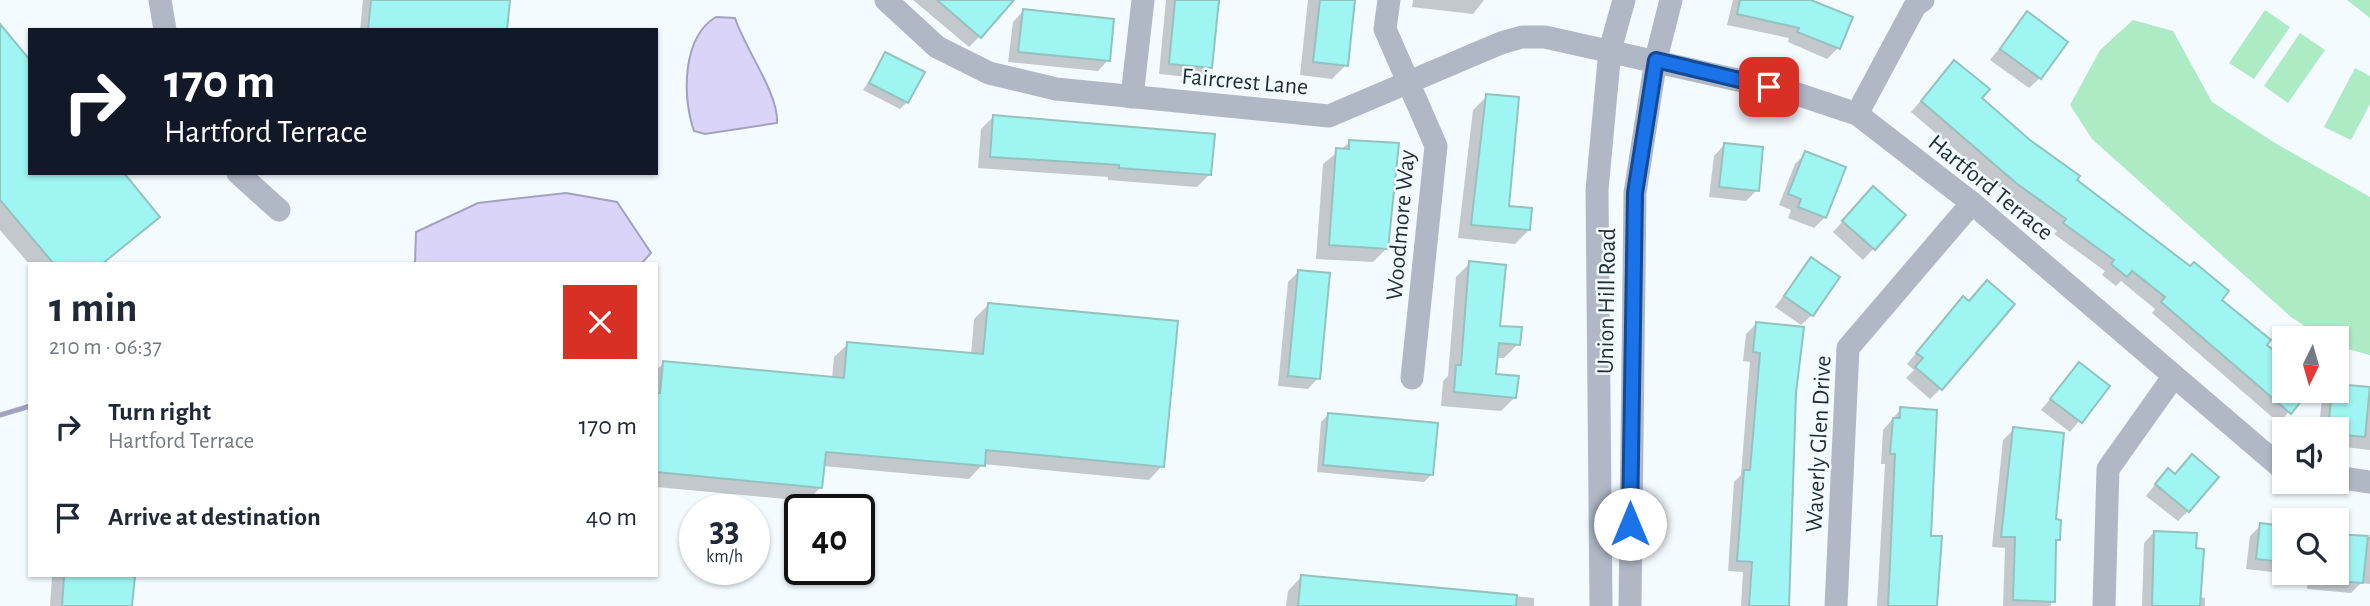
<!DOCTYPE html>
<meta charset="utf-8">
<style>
:root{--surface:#fff;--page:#f2f2f3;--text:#1f2937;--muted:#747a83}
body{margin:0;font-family:"Alegreya Sans",sans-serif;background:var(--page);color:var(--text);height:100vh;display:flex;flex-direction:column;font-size:26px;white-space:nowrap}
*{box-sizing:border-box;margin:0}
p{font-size:23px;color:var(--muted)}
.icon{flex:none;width:38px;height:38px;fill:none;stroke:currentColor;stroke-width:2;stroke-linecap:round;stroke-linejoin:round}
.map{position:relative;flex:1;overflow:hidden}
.sheet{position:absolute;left:28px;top:262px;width:630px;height:315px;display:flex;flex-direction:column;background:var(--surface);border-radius:0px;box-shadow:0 2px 5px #0004}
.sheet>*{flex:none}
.hud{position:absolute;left:28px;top:28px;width:630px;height:147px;border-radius:0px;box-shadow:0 2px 5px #0004;background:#111827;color:#fff;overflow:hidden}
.needle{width:46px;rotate:185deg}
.fabs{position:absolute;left:2272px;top:326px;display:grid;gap:14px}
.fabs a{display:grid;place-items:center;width:77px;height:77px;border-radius:0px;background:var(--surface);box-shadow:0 2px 5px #0004;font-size:35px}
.speed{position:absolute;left:679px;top:494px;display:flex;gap:14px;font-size:35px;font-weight:700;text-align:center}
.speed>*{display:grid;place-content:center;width:91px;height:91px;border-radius:50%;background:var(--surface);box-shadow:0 2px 5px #0004;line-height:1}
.speed small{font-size:18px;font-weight:400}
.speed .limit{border:4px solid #111;border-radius:10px;background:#fff;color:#111}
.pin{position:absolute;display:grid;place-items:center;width:60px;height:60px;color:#fff;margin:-30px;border-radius:14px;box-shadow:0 4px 10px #0006}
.me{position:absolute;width:77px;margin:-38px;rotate:0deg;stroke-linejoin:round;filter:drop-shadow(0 0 5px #0008)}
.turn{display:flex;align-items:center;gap:24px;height:147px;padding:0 21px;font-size:32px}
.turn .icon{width:91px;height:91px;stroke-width:2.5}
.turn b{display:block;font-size:49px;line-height:60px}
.round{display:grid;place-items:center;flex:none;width:74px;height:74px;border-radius:0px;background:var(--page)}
.overview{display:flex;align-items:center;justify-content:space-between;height:119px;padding:0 21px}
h1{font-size:42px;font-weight:700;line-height:52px}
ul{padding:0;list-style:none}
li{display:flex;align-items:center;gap:21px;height:91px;padding:0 21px}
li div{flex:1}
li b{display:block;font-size:26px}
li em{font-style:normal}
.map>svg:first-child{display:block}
.green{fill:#adebc5}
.water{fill:#dbd4f9;stroke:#a2a2be;stroke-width:2}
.shadow{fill:#0003}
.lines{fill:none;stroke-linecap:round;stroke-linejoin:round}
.stream{stroke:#a2a2be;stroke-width:5}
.building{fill:#9ef5f1;stroke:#94c2bf;stroke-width:2}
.minor{stroke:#b0b8c6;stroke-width:23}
.route-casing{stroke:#114b97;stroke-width:18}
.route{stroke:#1a73e8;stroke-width:12}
.labels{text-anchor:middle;stroke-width:5;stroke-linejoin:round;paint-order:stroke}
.street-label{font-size:24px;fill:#1e2e35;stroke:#f3fbff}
</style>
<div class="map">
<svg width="2370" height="606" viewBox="0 0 2370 606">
<rect width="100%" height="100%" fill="#f3fbff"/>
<!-- green -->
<g class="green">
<polygon points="2347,0 2370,0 2370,18"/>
<polygon points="2265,10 2290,27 2254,79 2229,63"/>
<polygon points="2133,20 2173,31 2212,102 2275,143 2370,197 2370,355 2336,346 2336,338 2323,338 2291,317 2092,139 2070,105 2100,50"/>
<polygon points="2300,33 2325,50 2288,103 2264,86"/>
<polygon points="2355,68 2370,76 2370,104 2351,140 2324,127"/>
</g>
<!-- water -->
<g class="water">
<path d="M 716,17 L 735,18 C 745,49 779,94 777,123 L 705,134 L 694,131 C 682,97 682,37 716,17 Z"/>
<polygon points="566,193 617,202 651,253 641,264 415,264 416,232 478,203"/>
</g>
<!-- shadow -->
<g class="shadow">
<polygon points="363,0 508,0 505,30 360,30"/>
<polygon points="913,0 990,0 980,36 969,47"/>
<polygon points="1166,0 1220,0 1211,67 1200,78 1159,74"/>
<polygon points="1308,0 1353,0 1346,65 1332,79 1300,75"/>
<polygon points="1413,0 1484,0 1473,14 1412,7"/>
<polygon points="1733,0 1807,0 1838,48 1827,59 1788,42 1789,38 1727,25"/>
<polygon points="1023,11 1108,60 1098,71 1008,62 1013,22"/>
<polygon points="2027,14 2040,78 2029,88 1990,60"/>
<polygon points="0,27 30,173 157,217 103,264 30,265 0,230"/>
<polygon points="886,54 907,102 900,109 863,90"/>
<polygon points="1954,62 1980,99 2219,301 2264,345 2284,390 2308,390 2279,423 2152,313 2155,309 2121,281 2116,286 2102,275 2105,271 2054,234 2057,231 2006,193 1911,112"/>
<polygon points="1487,96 1507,208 1529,230 1515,244 1458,238 1473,110"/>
<polygon points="993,117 1210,174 1197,187 1108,180 1108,177 978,168 981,129"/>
<polygon points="1350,142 1386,249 1373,262 1316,259 1323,164"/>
<polygon points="1724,145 1757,190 1746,201 1709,197 1714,156"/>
<polygon points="1806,153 1844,168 1825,217 1814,228 1788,218 1791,210 1779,205 1795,164"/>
<polygon points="1863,199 1904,216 1863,260 1833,232"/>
<polygon points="1811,259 1812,315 1801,325 1775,307"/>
<polygon points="1470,263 1498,327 1518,344 1504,358 1496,358 1494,375 1515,397 1501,411 1441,406 1443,381 1448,376 1456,277"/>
<polygon points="1298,272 1318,378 1308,389 1278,386 1288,282"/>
<polygon points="1963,298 1941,388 1930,399 1906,378 1914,370 1907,364"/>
<polygon points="988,305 1162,466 1149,480 983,464 969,479 823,466 821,487 807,501 656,487 656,370 664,363 832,379 834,357 848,344 971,355 974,319"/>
<polygon points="1757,323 1794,393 1786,606 1741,606 1743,572 1728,571 1734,482 1741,475 1750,362 1743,361 1746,334"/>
<polygon points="2079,364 2108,386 2070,432 2041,410"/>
<polygon points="2328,390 2370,397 2370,450 2336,446 2336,429 2319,429 2322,396"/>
<polygon points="1901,409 1935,606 1877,606 1885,464 1881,464 1883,430"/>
<polygon points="1328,415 1431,475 1424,482 1317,472 1321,422"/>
<polygon points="2014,429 2054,521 2058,539 2055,542 2051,606 2003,606 2005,548 1992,547 2003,440"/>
<polygon points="2174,475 2188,511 2178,521 2146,496 2158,481"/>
<polygon points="2261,525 2284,529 2284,572 2336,572 2336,535 2370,537 2370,584 2361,583 2351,593 2307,589 2308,576 2246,569 2250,536"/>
<polygon points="2154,532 2199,597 2205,598 2205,606 2142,606 2144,543"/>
<polygon points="52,576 133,576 130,606 50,606"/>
<polygon points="1301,577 1534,598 1534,606 1286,606 1288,591"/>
</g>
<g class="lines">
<!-- stream -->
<polyline class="stream" points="0,415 30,406"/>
</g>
<!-- building -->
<g class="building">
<polygon points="371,0 510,0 507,30 368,30"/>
<polygon points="937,0 1014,0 981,38"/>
<polygon points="1175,0 1219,0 1212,68 1169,64"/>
<polygon points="1320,0 1355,0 1348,66 1313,62"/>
<polygon points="1740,0 1811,0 1853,17 1840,49 1797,32 1799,28 1737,14"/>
<polygon points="1023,9 1114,19 1110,61 1018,52"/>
<polygon points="2027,11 2068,42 2041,79 2000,49"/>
<polygon points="0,24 30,60 30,173 124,173 160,217 102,264 54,264 0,200"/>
<polygon points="885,52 925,72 908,103 869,83"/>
<polygon points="1954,60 1990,89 1982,98 2030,140 2080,176 2077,180 2190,266 2194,262 2229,291 2222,300 2271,340 2267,345 2284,358 2284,390 2310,390 2291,414 2161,302 2165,297 2132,271 2127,277 2111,264 2114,260 2063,223 2066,219 2016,183 1921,101"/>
<polygon points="1486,94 1519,97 1509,206 1532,208 1530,230 1471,225"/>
<polygon points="993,115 1215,134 1211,175 1119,168 1119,165 990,157"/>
<polygon points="1349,140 1399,143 1388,249 1329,245 1336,148 1349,149"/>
<polygon points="1724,143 1763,147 1759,191 1719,187"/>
<polygon points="1805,151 1846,167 1826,218 1798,207 1801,199 1788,194"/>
<polygon points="1873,186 1906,215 1875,250 1842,221"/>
<polygon points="1811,257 1840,277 1813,316 1784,296"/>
<polygon points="1469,261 1506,265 1500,326 1522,327 1520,345 1499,343 1496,374 1519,376 1516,398 1454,392 1456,365 1461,365"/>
<polygon points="1298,270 1330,273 1320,379 1288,376"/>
<polygon points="1987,280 2015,304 1942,390 1915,367 1923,358 1916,353 1963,296 1969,301"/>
<polygon points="988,303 1178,321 1164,467 986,450 985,466 826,452 822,488 656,472 656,393 660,393 663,361 844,378 847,342 983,354"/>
<polygon points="1756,322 1804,327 1796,393 1789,606 1749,606 1752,562 1737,561 1744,470 1750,470 1760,353 1753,352"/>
<polygon points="2079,362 2110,386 2082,423 2050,399"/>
<polygon points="2336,384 2370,387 2365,437 2344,435 2345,430 2328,429 2332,390 2336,390"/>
<polygon points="1900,407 1937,410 1931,536 1942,536 1937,606 1888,606 1895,454 1890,454 1893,418 1900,418"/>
<polygon points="1328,413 1438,423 1433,475 1323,465"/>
<polygon points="2013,427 2064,433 2056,519 2061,520 2060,540 2056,540 2055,602 2013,600 2015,537 2001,537"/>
<polygon points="2192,454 2219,477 2189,512 2155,484 2168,468 2175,474"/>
<polygon points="2260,523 2284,526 2284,562 2256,559"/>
<polygon points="2154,531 2197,533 2196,548 2204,549 2200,606 2152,606"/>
<polygon points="2336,534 2368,536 2363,583 2336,581"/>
<polygon points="1301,575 1517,595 1516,606 1298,606"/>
<polygon points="64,576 135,576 132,606 62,606"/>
</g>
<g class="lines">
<!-- minor -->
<g class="minor">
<polyline points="160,0 165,30"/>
<polyline points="886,0 937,47 989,73 1056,89 1329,116 1501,43 1522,37 1545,37 1791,92 1857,114 1972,203 2284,470"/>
<polyline points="1389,0 1385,29 1436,146 1412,378"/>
<polyline points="1132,97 1143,0"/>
<polyline points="1857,114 1915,6 1923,0"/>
<polyline points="238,173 279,210"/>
<polyline points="2336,477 2370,482"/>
<polyline points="1601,606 1597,190 1610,50 1624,0"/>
<polyline points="1630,606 1635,193 1656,59 1671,0"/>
<polyline points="1836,606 1848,348 1972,203"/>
<polyline points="2104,606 2108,469 2174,376"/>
</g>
</g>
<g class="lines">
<!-- route casing -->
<g class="route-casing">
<polyline id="route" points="1630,524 1635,193 1656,60 1769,87"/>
</g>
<!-- route -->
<use href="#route" class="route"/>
</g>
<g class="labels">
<!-- street labels -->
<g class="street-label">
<text transform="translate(1245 81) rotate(5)" y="8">Faircrest Lane</text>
<text transform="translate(1991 187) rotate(39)" y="8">Hartford Terrace</text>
<text transform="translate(1400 225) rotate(-85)" y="8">Woodmore Way</text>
<text transform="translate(1606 301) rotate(-89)" y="8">Union Hill Road</text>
<text transform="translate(1818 444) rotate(-87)" y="8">Waverly Glen Drive</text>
</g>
</g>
</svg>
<div class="fabs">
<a><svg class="needle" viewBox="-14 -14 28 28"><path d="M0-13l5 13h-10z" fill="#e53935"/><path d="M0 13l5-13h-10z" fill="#747a83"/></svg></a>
<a><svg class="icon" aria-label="sound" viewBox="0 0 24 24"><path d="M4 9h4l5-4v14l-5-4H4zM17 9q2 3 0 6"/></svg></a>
<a><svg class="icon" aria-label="search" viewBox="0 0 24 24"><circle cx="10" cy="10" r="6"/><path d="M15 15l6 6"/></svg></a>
</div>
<div class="speed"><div>33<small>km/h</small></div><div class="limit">40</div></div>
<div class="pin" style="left:1769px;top:87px;background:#d93025"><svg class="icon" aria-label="arrive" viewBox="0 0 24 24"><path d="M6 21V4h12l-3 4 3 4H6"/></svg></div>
<svg class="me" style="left:1630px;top:524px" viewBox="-20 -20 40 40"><circle r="19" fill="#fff"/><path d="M0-13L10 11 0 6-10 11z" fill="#1a73e8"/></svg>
<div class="hud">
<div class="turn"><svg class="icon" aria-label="right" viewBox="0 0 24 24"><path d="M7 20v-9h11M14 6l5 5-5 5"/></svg><div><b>170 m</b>Hartford Terrace</div></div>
</div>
<section class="sheet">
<div class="overview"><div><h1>1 min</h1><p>210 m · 06:37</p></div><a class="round" style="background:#d93025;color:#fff"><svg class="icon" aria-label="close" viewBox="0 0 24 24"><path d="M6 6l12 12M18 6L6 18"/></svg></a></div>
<ul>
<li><svg class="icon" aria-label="right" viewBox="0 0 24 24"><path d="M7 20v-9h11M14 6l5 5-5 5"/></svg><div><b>Turn right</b><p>Hartford Terrace</p></div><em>170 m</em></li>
<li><svg class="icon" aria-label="arrive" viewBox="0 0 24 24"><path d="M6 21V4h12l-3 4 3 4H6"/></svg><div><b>Arrive at destination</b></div><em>40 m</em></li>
</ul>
</section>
</div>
